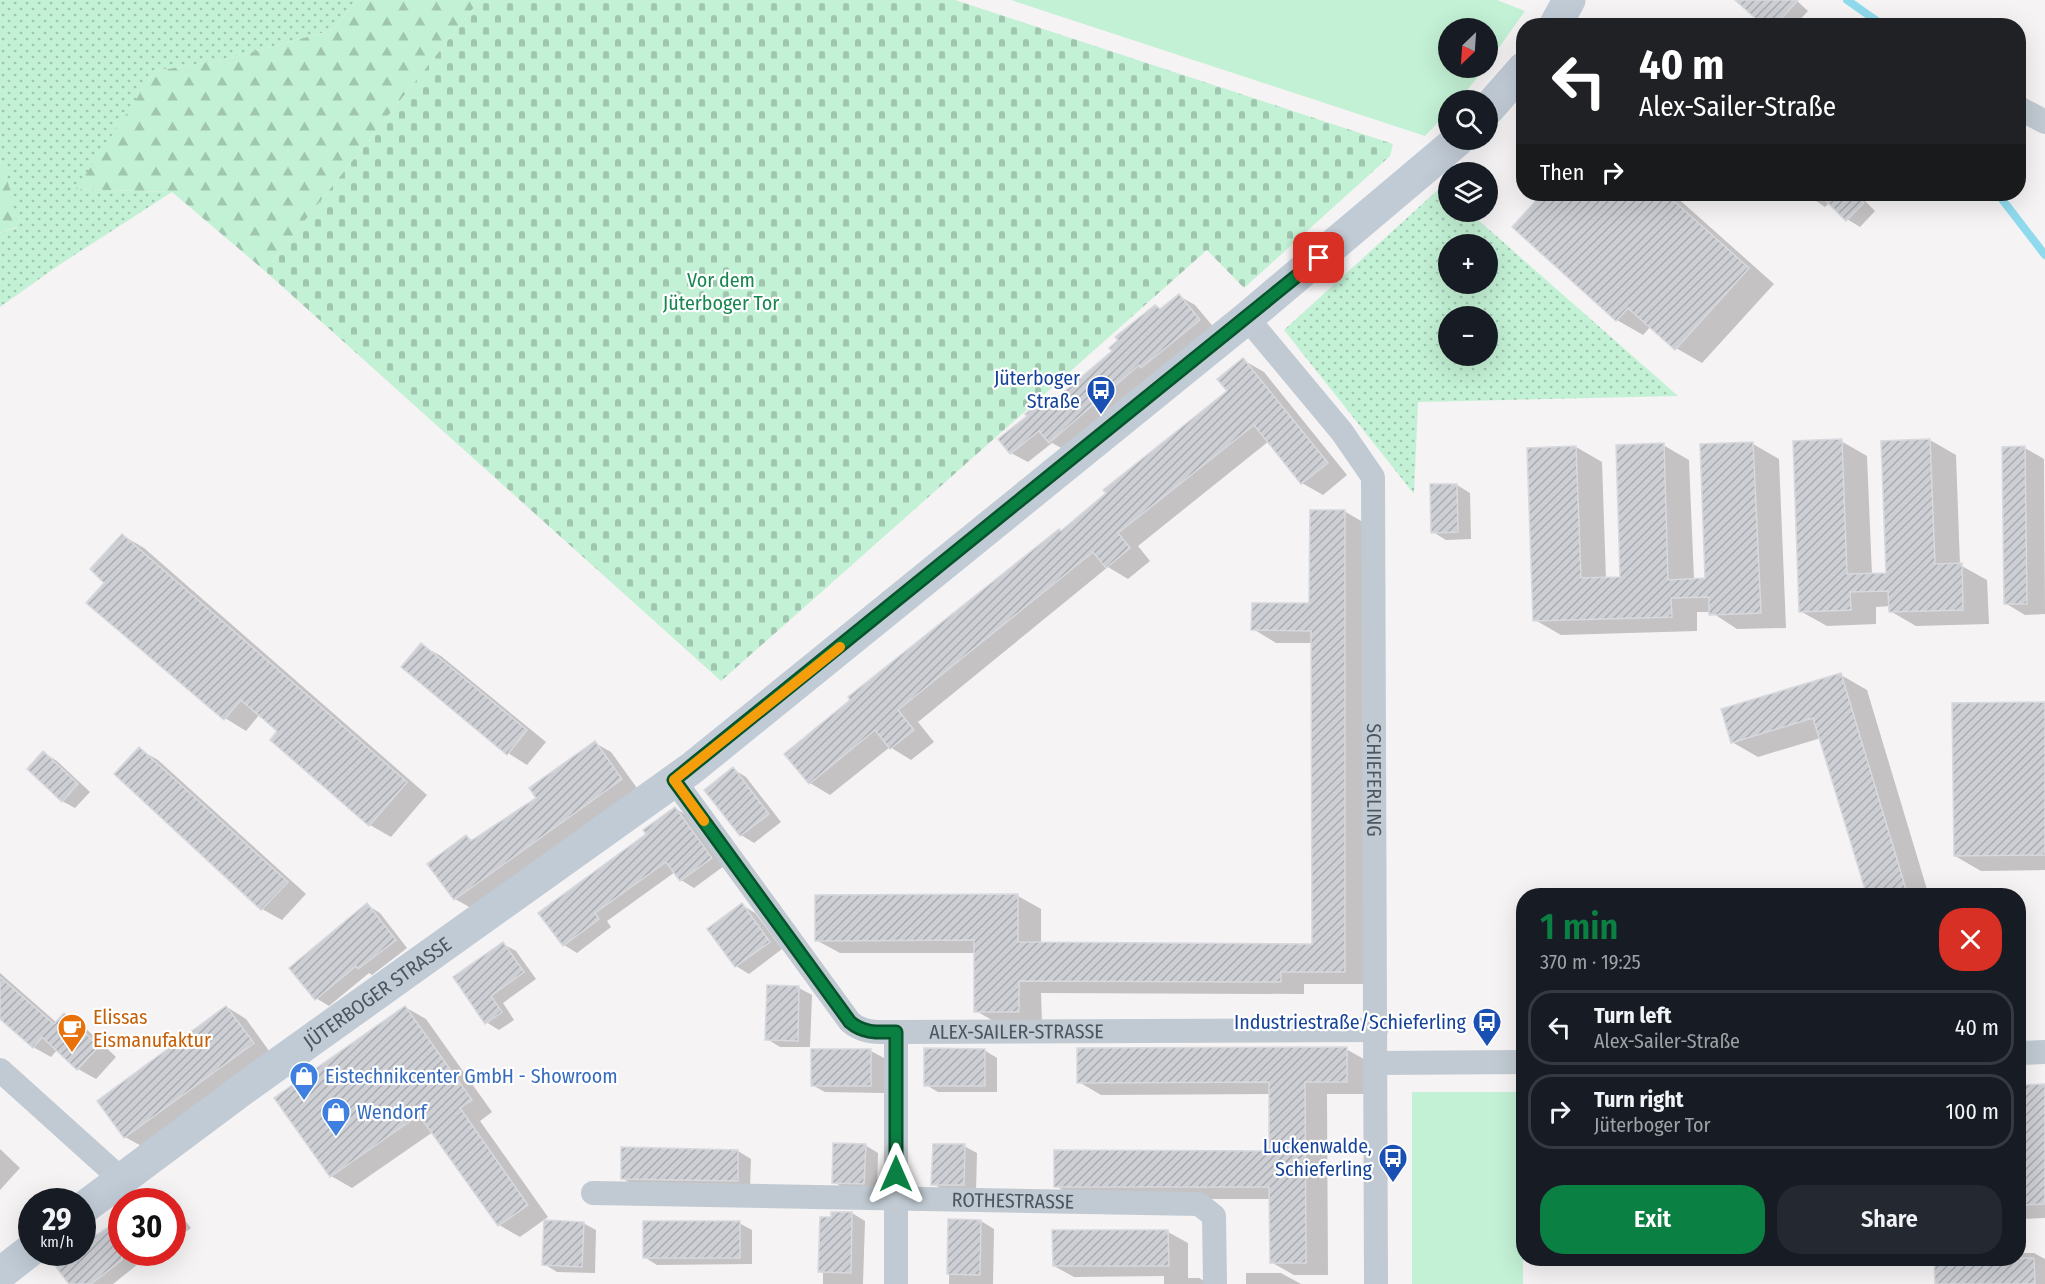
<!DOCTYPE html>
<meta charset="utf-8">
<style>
:root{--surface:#171b24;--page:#242831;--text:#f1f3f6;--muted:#9ea1a6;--line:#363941;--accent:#0b8043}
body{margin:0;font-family:"Fira Sans Condensed",sans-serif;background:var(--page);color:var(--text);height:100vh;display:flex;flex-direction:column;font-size:22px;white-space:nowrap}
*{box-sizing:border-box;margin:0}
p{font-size:20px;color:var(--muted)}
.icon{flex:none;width:33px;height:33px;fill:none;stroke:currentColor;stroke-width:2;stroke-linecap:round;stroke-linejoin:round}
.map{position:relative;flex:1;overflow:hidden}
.drawer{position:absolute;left:1516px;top:888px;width:510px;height:378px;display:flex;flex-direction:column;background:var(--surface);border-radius:24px;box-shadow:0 6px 24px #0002}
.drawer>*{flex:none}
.hud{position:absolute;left:1516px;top:18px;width:510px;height:183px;border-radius:24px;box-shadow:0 6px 24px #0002;background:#202124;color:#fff;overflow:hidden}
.needle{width:39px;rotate:205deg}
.buttons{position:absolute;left:1438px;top:18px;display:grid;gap:12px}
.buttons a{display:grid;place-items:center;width:60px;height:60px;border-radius:50%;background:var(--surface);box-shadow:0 6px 24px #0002;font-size:30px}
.speed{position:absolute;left:18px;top:1188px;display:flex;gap:12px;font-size:30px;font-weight:700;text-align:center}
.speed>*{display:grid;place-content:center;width:78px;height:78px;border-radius:50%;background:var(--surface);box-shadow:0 6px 24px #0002;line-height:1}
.speed small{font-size:15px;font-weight:400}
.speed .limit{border:9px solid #d22;background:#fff;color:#111}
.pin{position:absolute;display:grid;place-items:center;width:51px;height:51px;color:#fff;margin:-26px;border-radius:12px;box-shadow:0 3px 9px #0006}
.me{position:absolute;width:66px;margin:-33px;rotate:0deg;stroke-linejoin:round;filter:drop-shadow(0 0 4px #0008)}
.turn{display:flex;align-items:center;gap:21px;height:126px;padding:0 24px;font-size:27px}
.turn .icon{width:78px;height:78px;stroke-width:2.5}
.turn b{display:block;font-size:42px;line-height:51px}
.then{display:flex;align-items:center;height:57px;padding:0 24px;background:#0003;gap:12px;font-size:22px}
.round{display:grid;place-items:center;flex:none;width:63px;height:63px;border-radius:24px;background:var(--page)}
.overview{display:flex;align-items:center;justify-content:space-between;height:102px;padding:0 24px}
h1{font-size:36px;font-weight:600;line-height:45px;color:var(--accent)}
.primary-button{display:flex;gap:12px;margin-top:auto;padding:12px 24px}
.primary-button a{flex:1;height:69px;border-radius:24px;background:var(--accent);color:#fff;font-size:24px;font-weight:600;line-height:69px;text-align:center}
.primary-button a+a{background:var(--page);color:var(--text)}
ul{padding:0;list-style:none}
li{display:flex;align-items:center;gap:18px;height:75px;margin:0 12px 9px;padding:0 12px;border:3px solid var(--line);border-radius:24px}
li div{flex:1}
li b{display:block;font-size:22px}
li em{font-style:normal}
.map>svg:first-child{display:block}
.grass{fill:url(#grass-dots);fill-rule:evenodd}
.forest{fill:url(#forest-firs)}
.cemetery{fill:url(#cemetery-stones)}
.garden{fill:#c3f1d5}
.shadow{fill:#0003}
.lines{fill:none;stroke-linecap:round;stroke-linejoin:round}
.stream{stroke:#90daee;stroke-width:8}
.building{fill:url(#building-hatch);stroke:#d7d9de;stroke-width:1.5}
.street{stroke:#c1cad2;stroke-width:24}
.secondary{stroke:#c1cbd6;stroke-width:33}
.route-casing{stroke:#07532c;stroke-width:15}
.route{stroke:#0b8043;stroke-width:10}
.slow{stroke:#f59e0b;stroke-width:10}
.labels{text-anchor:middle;stroke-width:4.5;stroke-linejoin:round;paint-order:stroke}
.park-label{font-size:20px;fill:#17864f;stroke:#fff}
.transit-label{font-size:20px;fill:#164399;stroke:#fff;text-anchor:end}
.street-label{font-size:20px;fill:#4a5661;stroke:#fff}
.food-label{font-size:20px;fill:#c56008;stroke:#fff;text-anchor:start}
.shop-label{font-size:20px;fill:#366cbe;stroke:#fff;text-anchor:start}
</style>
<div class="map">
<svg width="2045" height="1284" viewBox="0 0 2045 1284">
<defs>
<pattern id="grass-dots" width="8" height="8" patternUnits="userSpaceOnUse" patternTransform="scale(1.5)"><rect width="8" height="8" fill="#c3f1d5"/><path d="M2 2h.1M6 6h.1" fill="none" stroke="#a0c6b0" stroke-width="1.8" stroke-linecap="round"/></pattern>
<pattern id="forest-firs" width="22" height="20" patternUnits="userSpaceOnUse" patternTransform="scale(1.5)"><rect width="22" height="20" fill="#c3f1d5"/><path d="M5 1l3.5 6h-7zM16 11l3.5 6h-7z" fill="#a0c6b0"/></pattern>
<pattern id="cemetery-stones" width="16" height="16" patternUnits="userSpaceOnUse" patternTransform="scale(1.5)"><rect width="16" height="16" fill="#c3f1d5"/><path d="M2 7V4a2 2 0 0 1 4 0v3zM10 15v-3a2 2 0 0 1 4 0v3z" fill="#a0c6b0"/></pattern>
<pattern id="building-hatch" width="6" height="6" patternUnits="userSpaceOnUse" patternTransform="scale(1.5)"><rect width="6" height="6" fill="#cdcfd5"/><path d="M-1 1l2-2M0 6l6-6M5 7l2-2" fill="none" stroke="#a8abb0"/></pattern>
</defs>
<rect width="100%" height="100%" fill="#f5f3f3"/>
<!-- grass -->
<g class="grass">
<polygon points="0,0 357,0 333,30 223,60 155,71 77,189 172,192 59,265 0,307 0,233 17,227 3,162 0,160"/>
<path d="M 1441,187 L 1449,194 L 1449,212 L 1469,212 L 1678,396 L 1418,402 L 1414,494 L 1284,330 ZM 1449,244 L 1488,244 L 1488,284 L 1449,284 ZM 1449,316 L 1488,316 L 1488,356 L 1449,356 Z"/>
</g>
<!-- forest -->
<g class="forest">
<polygon points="357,0 480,0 265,271 172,192 76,189 155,71 223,60 333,30"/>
<polygon points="0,160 3,161 18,226 0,233"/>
</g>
<!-- cemetery -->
<polygon class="cemetery" points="480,0 955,0 1393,144 1390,156 1244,288 1207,250 721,681 265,271"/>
<!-- garden -->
<g class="garden">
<polygon points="1011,0 1497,0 1525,11 1488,63 1488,28 1449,28 1449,68 1485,68 1459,100 1449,100 1449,111 1425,136"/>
<rect x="1412" y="1092" width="111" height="192"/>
</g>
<!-- shadow -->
<g class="shadow">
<polygon points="1744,0 1796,0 1808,11 1794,26 1766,26"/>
<polygon points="1544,194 1673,194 1774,284 1702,363 1676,348 1651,326 1643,335 1617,320 1514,227"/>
<polygon points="1806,194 1858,194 1875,211 1860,227 1847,219 1830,202 1825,207"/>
<polygon points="1179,296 1195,305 1216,330 1067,451 1052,443 1028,462 1011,453 1029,416 1041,402 1049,407"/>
<polygon points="1243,360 1264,372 1347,475 1323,495 1302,483 1269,441 1138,546 1150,561 1128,579 1108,567 918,722 934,742 911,760 890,747 830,795 810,783 1062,532 1229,391"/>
<polygon points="1930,440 1956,455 1960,565 1987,580 1989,624 1916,626 1890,611 1890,606 1876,607 1876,624 1827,626 1800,611 1841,441 1867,456 1872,575 1887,575"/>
<polygon points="1753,444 1779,459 1786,628 1737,629 1711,612 1697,612 1697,631 1561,635 1535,620 1529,449 1576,447 1602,462 1606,579 1622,578 1663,445 1689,460 1694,580 1707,580"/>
<polygon points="2025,448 2044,459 2045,614 2025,615 2005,603"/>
<polygon points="1457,485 1470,493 1471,539 1446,540 1433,532"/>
<polygon points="1344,511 1368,525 1368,984 1304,984 1304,994 1041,993 1042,1024 999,1024 976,1011 975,953 840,953 816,940 1018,896 1041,909 1041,944 1314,945 1312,643 1276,643 1253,629 1311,605"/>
<polygon points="122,535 144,548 427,795 391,837 370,825 260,714 246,731 225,718 106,582"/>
<polygon points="421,645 441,656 546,742 527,765 508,753"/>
<polygon points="1841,675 1867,690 1929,896 1846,896 1867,890 1821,738 1758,757 1732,742"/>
<polygon points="2045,704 2045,870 1981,871 1955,856"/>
<polygon points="595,743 611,752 637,788 471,908 455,899 466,837 474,841 539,798"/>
<polygon points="139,749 158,760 306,894 282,920 262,909"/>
<polygon points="44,753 57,761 90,792 75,808 62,801"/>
<polygon points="733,769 746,777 781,822 754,843 741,835 706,790"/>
<polygon points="676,809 688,816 724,866 694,888 681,880 675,872 607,921 611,927 577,953 564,945"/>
<polygon points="367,905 380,913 407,948 372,975 369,973 329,1006 316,998"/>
<polygon points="742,905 755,913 782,949 749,974 736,966"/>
<polygon points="503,944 516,951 536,979 503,1003 514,1020 499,1030 486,1022 455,978"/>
<polygon points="0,973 57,1023 64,1015 82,1025 116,1057 96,1079 78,1069 57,1050 51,1057 33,1047 0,1018"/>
<polygon points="799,988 812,995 810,1047 780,1047 767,1039"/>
<polygon points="227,1007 246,1019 272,1055 145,1148 125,1137"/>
<polygon points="405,1007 426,1019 492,1112 480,1121 548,1217 520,1237 499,1225 433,1132 352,1188 331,1176"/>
<polygon points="1346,1049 1369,1062 1369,1094 1327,1094 1328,1275 1294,1275 1271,1262 1271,1199 1078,1199 1056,1186 1271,1153 1270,1094 1101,1095 1079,1082"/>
<polygon points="813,1050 871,1051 884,1058 884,1093 825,1092 812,1085"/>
<polygon points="984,1050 997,1058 997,1092 938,1092 926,1085"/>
<polygon points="2045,1085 2045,1218 2019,1219 2019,1086"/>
<polygon points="865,1145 878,1153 877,1190 847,1190 834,1182"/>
<polygon points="964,1146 977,1153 976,1192 946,1191 933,1184"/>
<polygon points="0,1149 20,1168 0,1190"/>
<polygon points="738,1151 751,1159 750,1188 635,1186 622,1178"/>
<polygon points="157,1193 170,1200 171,1202 146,1202"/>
<polygon points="172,1204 191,1228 172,1242"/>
<polygon points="833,1213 852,1213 865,1221 863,1284 823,1284 823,1273 820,1271"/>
<polygon points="950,1221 981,1221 994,1229 993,1284 949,1284"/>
<polygon points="583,1223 596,1230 595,1273 557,1272 544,1264"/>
<polygon points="739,1223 752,1230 752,1264 657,1265 644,1257"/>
<polygon points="1168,1232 1188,1243 1188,1278 1199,1278 1209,1284 1164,1284 1164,1276 1074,1277 1054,1266"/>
<polygon points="82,1252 158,1252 149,1259 147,1257 113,1284 71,1284"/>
<polygon points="2019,1253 2034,1253 2045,1259 2045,1284 1937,1284 2019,1258"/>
<polygon points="1246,1273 1281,1273 1301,1284 1246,1284"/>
</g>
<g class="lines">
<!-- stream -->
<g class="stream">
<polyline points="1847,0 1884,26"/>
<polyline points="1998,194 2045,255"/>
</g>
</g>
<!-- building -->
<g class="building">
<polygon points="1735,0 1798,0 1775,26 1764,26"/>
<polygon points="1542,194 1666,194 1749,268 1675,350 1628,308 1616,321 1512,227"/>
<polygon points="1819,194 1854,194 1864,203 1846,221"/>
<polygon points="1179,294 1200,320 1141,368 1139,365 1049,443 1039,431 1010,454 998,439 1027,416 1025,414 1041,401 1046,407 1112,351 1109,348 1118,340 1115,337 1155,305 1160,309"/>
<polygon points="1243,358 1328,463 1301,484 1254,425 1118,533 1130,548 1106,568 1093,552 898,710 914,730 890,749 875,730 809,784 784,754 850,700 848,697 1059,529 1061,531 1106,493 1103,490 1227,391 1217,379"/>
<polygon points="1842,439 1847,574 1886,573 1881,441 1930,439 1935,564 1962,563 1963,610 1889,612 1888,591 1850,592 1851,610 1799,612 1793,441"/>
<polygon points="1753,442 1761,613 1709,615 1709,597 1671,598 1672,617 1533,621 1527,448 1576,446 1581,578 1620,577 1616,445 1664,443 1668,580 1705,578 1700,444"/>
<polygon points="2025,446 2027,604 2004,604 2002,447"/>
<polygon points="1430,484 1457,484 1458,532 1431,533"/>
<polygon points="1310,510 1345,510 1345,972 1281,972 1281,982 1019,981 1019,1012 974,1012 974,940 815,941 815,895 1018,894 1018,942 1312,944 1311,631 1251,630 1252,603 1309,603"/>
<polygon points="122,534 407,782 369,826 270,740 277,731 241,700 224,720 86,603 104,583 90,569"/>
<polygon points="421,643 527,730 507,755 401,667"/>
<polygon points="1841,673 1908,896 1867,896 1813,718 1731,743 1721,709"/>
<polygon points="2045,702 2045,855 1954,856 1952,703"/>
<polygon points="595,741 622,779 454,900 427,864 466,835 471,841 536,798 529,788"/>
<polygon points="139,747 288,882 261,910 114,774"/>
<polygon points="43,751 78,784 62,802 27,769"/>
<polygon points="733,767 769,814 740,836 704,790"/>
<polygon points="675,807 712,858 680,881 666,862 595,913 599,919 563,946 538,913 646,834 643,830"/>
<polygon points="367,903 396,940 358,969 356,966 315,1000 289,968"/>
<polygon points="742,903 770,942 735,967 707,929"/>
<polygon points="503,942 524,972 491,996 502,1012 485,1024 453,977"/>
<polygon points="0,977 54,1024 64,1013 99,1046 77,1070 42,1037 33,1048 0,1019"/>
<polygon points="767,985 799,986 798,1041 765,1040"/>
<polygon points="226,1006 254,1043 124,1138 97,1101"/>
<polygon points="405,1006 472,1100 460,1108 528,1205 498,1226 419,1115 330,1177 274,1098"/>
<polygon points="1347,1047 1347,1082 1305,1082 1306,1263 1270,1263 1269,1187 1054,1187 1054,1150 1269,1151 1269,1082 1077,1083 1077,1048"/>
<polygon points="924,1048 985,1049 985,1086 924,1086"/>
<rect x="811" y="1049" width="60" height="37"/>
<polygon points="2045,1084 2045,1204 2019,1205 2019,1085"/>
<polygon points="833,1143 866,1144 864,1184 832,1183"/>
<polygon points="933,1144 965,1144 964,1185 931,1185"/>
<polygon points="621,1147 738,1150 738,1181 621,1179"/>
<polygon points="831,1212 852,1212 851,1273 818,1272 820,1217 831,1217"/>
<polygon points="122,1218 122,1260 91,1284 69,1284 56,1267 73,1252 82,1252 82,1245"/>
<polygon points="948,1219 981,1220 980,1275 947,1274"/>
<polygon points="544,1220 584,1222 582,1267 542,1265"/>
<rect x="643" y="1221" width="97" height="37"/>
<polygon points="1052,1230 1168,1230 1169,1266 1053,1266"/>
<polygon points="1934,1258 2034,1258 2035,1284 1935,1284"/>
</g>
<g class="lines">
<!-- street -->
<g class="street">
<polyline points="2019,108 2045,122"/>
<path id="s1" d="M 1247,318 L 1342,432 L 1373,477 L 1376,1284"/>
<path id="s2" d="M 674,780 L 850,1022 C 864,1034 879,1032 896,1032 L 1376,1030"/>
<polyline points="896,1032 896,1284"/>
<polyline points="2019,1053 2045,1052"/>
<polyline points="1376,1063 1524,1062"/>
<polyline points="0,1070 121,1179"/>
<path id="s3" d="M 593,1193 L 1199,1204 L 1214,1216 L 1215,1284"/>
</g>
<!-- secondary -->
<g class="secondary">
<polyline points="1555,26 1569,0"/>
<polyline points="1488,109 1524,68"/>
<path id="s4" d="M 82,1209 L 247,1086 L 692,768 L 1247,318 L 1458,140"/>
<polyline points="0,1274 32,1249"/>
</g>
</g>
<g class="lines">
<!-- route casing -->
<g class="route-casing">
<path id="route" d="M 896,1174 L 896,1032 C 879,1032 864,1034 850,1022 L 674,780 L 1319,258"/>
</g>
<!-- route -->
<use href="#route" class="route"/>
<!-- slow -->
<polyline class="slow" points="704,821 674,780 840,647"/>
</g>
<!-- icons -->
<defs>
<g id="bus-pin" transform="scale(1.5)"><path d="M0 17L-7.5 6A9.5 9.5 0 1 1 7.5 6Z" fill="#1a4fb4" stroke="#fff"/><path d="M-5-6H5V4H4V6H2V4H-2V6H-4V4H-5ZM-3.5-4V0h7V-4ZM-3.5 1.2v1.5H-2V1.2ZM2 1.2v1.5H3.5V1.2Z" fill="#fff"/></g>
<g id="cafe-pin" transform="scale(1.5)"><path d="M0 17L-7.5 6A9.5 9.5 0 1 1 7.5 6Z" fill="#e8710a" stroke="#fff"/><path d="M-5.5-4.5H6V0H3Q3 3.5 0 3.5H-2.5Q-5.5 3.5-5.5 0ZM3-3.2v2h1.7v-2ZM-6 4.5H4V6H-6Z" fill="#fff"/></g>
<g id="shop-pin" transform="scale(1.5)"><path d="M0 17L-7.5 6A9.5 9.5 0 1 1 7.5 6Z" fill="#3f7fe0" stroke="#fff"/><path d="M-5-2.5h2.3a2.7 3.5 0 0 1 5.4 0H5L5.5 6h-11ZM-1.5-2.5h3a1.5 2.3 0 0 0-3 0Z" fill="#fff"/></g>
</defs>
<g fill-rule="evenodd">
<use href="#bus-pin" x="1101" y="390"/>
<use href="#bus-pin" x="1487" y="1022"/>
<use href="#cafe-pin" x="72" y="1028"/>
<use href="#shop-pin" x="304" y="1076"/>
<use href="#shop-pin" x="336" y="1112"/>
<use href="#bus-pin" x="1393" y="1158"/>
</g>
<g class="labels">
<!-- park labels -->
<g class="park-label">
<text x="721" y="287">Vor dem<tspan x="721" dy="23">Jüterboger Tor</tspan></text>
</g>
<!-- transit labels -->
<g class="transit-label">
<text x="1080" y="385">Jüterboger<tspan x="1080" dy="23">Straße</tspan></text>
<text x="1466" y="1029">Industriestraße/Schieferling</text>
<text x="1372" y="1153">Luckenwalde,<tspan x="1372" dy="23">Schieferling</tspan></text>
</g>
<!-- street labels -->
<g class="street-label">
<text dy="7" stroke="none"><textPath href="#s1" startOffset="506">SCHIEFERLING</textPath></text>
<text dy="7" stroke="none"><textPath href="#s4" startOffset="366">JÜTERBOGER STRASSE</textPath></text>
<text dy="7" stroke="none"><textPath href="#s2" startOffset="468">ALEX-SAILER-STRASSE</textPath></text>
<text dy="7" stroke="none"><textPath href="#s3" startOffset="420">ROTHESTRASSE</textPath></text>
</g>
<!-- food labels -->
<g class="food-label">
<text x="93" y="1024">Elissas<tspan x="93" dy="23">Eismanufaktur</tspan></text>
</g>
<!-- shop labels -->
<g class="shop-label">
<text x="325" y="1083">Eistechnikcenter GmbH - Showroom</text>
<text x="357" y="1119">Wendorf</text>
</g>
</g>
</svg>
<div class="buttons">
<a><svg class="needle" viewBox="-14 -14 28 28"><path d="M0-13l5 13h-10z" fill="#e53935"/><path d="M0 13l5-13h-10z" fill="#9ea1a6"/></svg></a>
<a><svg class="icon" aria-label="search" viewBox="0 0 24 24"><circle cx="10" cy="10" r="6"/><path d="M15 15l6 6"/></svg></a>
<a><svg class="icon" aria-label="layers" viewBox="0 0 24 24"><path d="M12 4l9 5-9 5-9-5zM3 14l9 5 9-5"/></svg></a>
<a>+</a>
<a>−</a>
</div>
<div class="speed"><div>29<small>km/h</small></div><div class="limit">30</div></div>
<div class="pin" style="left:1319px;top:258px;background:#d93025"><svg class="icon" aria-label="arrive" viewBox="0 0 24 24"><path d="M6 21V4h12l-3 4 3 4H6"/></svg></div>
<svg class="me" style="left:896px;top:1174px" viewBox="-20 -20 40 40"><path d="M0-17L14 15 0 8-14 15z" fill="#0b8043" stroke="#fff" stroke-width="4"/></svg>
<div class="hud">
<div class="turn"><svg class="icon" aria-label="left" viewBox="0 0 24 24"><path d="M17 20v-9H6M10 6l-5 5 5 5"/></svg><div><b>40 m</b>Alex-Sailer-Straße</div></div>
<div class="then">Then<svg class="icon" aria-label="right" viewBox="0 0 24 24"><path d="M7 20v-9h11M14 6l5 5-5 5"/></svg></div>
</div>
<section class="drawer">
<div class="overview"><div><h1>1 min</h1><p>370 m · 19:25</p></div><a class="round" style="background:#d93025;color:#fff"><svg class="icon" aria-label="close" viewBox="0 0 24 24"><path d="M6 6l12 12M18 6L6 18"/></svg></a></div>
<ul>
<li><svg class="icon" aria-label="left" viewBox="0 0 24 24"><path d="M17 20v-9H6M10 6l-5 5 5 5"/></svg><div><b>Turn left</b><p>Alex-Sailer-Straße</p></div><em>40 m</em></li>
<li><svg class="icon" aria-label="right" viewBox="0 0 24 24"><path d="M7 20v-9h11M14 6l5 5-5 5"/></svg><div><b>Turn right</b><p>Jüterboger Tor</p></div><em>100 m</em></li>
</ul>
<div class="primary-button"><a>Exit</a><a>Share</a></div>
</section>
</div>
